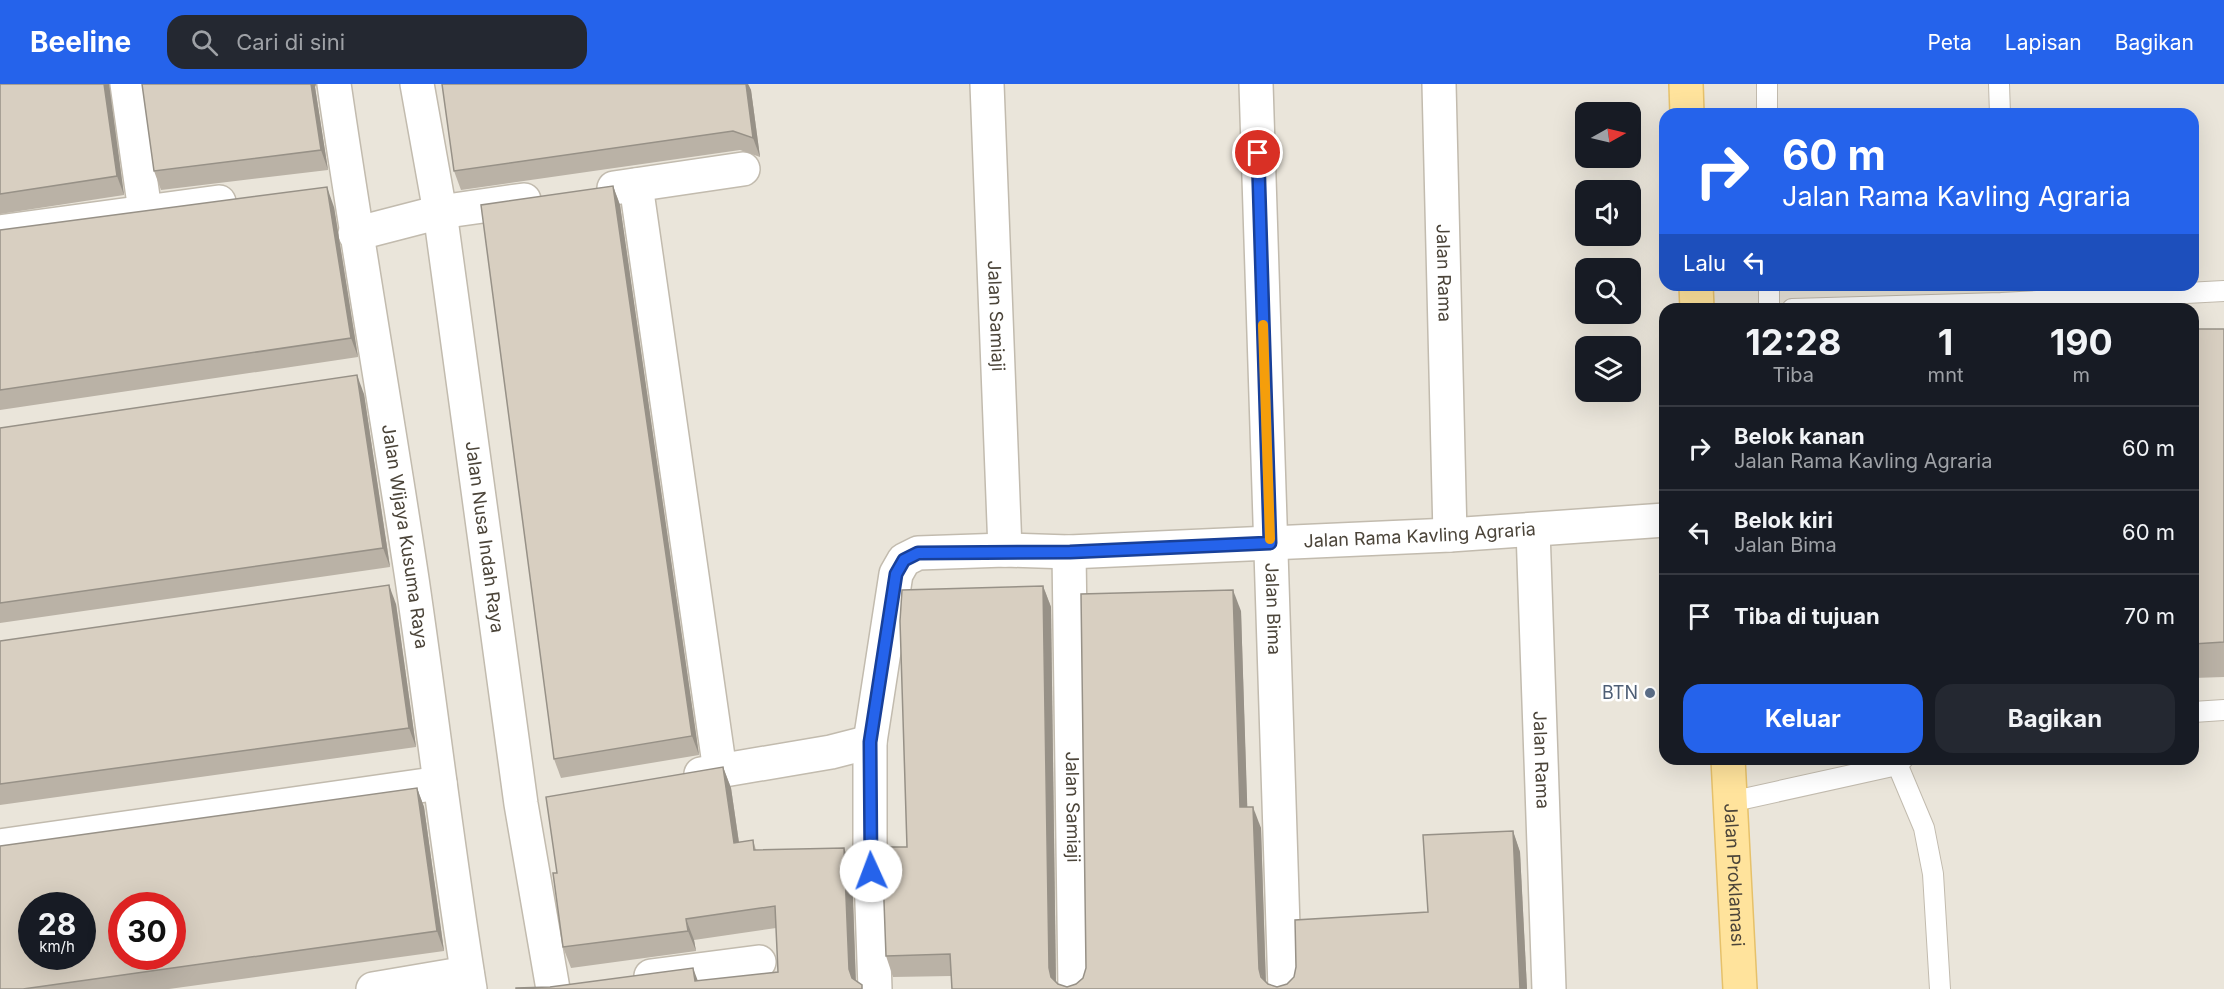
<!DOCTYPE html>
<html lang="id">
<style>
:root{--surface:#171b24;--page:#242831;--text:#f1f3f6;--muted:#9ea1a6;--line:#363941;--accent:#2563eb}
body{margin:0;font-family:Inter,sans-serif;background:var(--page);color:var(--text);height:100vh;display:flex;flex-direction:column;font-size:22px;white-space:nowrap}
*{box-sizing:border-box;margin:0}
p{font-size:20px;color:var(--muted)}
.icon{flex:none;width:33px;height:33px;fill:none;stroke:currentColor;stroke-width:2;stroke-linecap:round;stroke-linejoin:round}
.map{position:relative;flex:1;overflow:hidden}
.sheet{position:absolute;left:1659px;top:219px;width:540px;height:462px;display:flex;flex-direction:column;background:var(--surface);border-radius:18px;box-shadow:0 6px 24px #0002}
.sheet>*{flex:none}
.top-card{position:absolute;left:1659px;top:24px;width:540px;height:183px;border-radius:18px;box-shadow:0 6px 24px #0002;background:#2563eb;color:#fff;overflow:hidden}
.needle{width:39px;rotate:82deg}
.fabs{position:absolute;left:1575px;top:18px;display:grid;gap:12px}
.fabs a{display:grid;place-items:center;width:66px;height:66px;border-radius:12px;background:var(--surface);box-shadow:0 6px 24px #0002;font-size:30px}
.speed{position:absolute;left:18px;top:808px;display:flex;gap:12px;font-size:30px;font-weight:700;text-align:center}
.speed>*{display:grid;place-content:center;width:78px;height:78px;border-radius:50%;background:var(--surface);box-shadow:0 6px 24px #0002;line-height:1}
.speed small{font-size:15px;font-weight:400}
.speed .limit{border:9px solid #d22;background:#fff;color:#111}
.pin{position:absolute;display:grid;place-items:center;width:51px;height:51px;color:#fff;margin:-26px;border:3px solid #fff;border-radius:50%;box-shadow:0 2px 6px #0007}
.me{position:absolute;width:66px;margin:-33px;rotate:358deg;stroke-linejoin:round;filter:drop-shadow(0 0 4px #0008)}
.turn{display:flex;align-items:center;gap:21px;height:126px;padding:0 24px;font-size:27px}
.turn .icon{width:78px;height:78px;stroke-width:2.5}
.turn b{display:block;font-size:42px;line-height:51px}
.then{display:flex;align-items:center;height:57px;padding:0 24px;background:#0003;gap:12px;font-size:22px}
.eta{display:flex;justify-content:space-evenly;align-items:center;height:102px;text-align:center}
.eta b{font-size:36px;font-weight:700;line-height:42px}
.cta{display:flex;gap:12px;margin-top:auto;padding:12px 24px}
.cta a{flex:1;height:69px;border-radius:18px;background:var(--accent);color:#fff;font-size:24px;font-weight:700;line-height:69px;text-align:center}
.cta a+a{background:var(--page);color:var(--text)}
ul{padding:0;list-style:none}
li{display:flex;align-items:center;gap:18px;height:84px;padding:0 24px;border-top:2px solid var(--line)}
li div{flex:1}
li b{display:block;font-size:22px}
li em{font-style:normal}
header{display:flex;align-items:center;gap:36px;box-sizing:border-box;height:84px;padding:0 30px;background:var(--accent);color:#fff}
header strong{font-size:28px}
nav{display:flex;gap:33px;margin-inline-start:auto;font-size:21px}
.search{width:420px;height:54px;background:var(--page);display:flex;align-items:center;gap:15px;box-sizing:border-box;padding:0 21px;border-radius:18px;color:var(--muted);font-size:22px}
.map>svg:first-child{display:block}
.residential{fill:#eae5da;fill-rule:evenodd}
.lines{fill:none;stroke-linecap:round;stroke-linejoin:round}
.service-casing{stroke:#c2bbae;stroke-width:22}
.minor-casing{stroke:#c2bbae;stroke-width:36}
.primary-casing{stroke:#e6c16a;stroke-width:36}
.service{stroke:#fff;stroke-width:20}
.minor{stroke:#fff;stroke-width:33}
.primary{stroke:#ffe39c;stroke-width:33}
.wall{fill:#bab2a6}
.shaded-wall{fill:#979187}
.building{fill:#d8cfc1;stroke:#979187;stroke-width:1.5;fill-rule:evenodd}
.route-casing{stroke:#184099;stroke-width:15}
.route{stroke:#2563eb;stroke-width:10}
.slow{stroke:#f59e0b;stroke-width:10}
.service-dot{fill:#5c6f8a;stroke:#fff;stroke-width:2}
.labels{text-anchor:middle;stroke-width:5;stroke-linejoin:round;paint-order:stroke}
.street-label{font-size:18px;fill:#4b4439;stroke:#fff}
.service-label{font-size:18px;fill:#4e5e75;stroke:#fff;text-anchor:end}
</style>
<header>
<strong>Beeline</strong>
<div class="search"><svg class="icon" aria-label="search" viewBox="0 0 24 24"><circle cx="10" cy="10" r="6"/><path d="M15 15l6 6"/></svg>Cari di sini</div>
<nav><a>Peta</a><a>Lapisan</a><a>Bagikan</a></nav>
</header>
<div class="map">
<svg width="2224" height="905" viewBox="0 0 2224 905">
<rect width="100%" height="100%" fill="#f6f3ec"/>
<!-- residential -->
<path class="residential" d="M 0,0 L 2224,0 L 2224,905 L 0,905 ZM 1586,28 L 1630,28 L 1630,74 L 1586,74 ZM 1665,30 L 2193,30 L 2193,201 L 1665,201 ZM 1586,106 L 1630,106 L 1630,152 L 1586,152 ZM 1586,184 L 1630,184 L 1630,230 L 1586,230 ZM 1665,225 L 2193,225 L 2193,675 L 1665,675 ZM 1586,262 L 1630,262 L 1630,308 L 1586,308 ZM 32,822 L 82,822 L 82,873 L 32,873 ZM 122,822 L 172,822 L 172,873 L 122,873 Z"/>
<g class="lines">
<!-- service casing -->
<g class="service-casing">
<g id="service">
<polyline points="1767,0 1767,30"/>
<polyline points="1999,0 2000,30"/>
<polyline points="1769,201 1769,225"/>
<polyline points="1792,225 2001,219 2224,207"/>
<polyline points="2193,628 2224,626"/>
<polyline points="1895,675 1924,744 1933,790 1940,905"/>
<polyline points="1730,718 1897,681 1903,675"/>
</g>
</g>
<!-- minor casing -->
<g class="minor-casing">
<g id="minor">
<polyline points="127,0 145,127"/>
<path id="s1" d="M 334,0 C 358,165 387,330 412,495 C 432,632 448,769 470,905"/>
<path id="s2" d="M 417,0 L 440,128 L 521,720 L 553,905"/>
<path id="s3" d="M 987,0 L 1005,466"/>
<path id="s4" d="M 1256,0 L 1285,905"/>
<path id="s5" d="M 1439,0 L 1450,451"/>
<polyline points="636,101 720,687"/>
<polyline points="614,104 743,85"/>
<polyline points="0,148 219,118"/>
<polyline points="355,150 440,128 524,116"/>
<path id="s6" d="M 1533,446 L 1549,905"/>
<path id="s7" d="M 1069,468 L 1075,905"/>
<polyline points="701,690 831,668 870,658"/>
<polyline points="0,762 440,699"/>
<polyline points="651,892 759,878"/>
<polyline points="373,905 467,889"/>
<path id="s8" d="M 875,905 L 870,763 L 870,658 L 896,490 L 904,476 L 918,469 L 1005,466 L 1069,468 L 1270,459 L 1450,451 L 1665,436"/>
</g>
</g>
<!-- primary casing -->
<g class="primary-casing">
<g id="primary">
<polyline points="1686,0 1687,30"/>
<polyline points="1696,201 1697,225"/>
<path id="s9" d="M 1728,675 L 1740,905"/>
</g>
</g>
<!-- service -->
<use href="#service" class="service"/>
<!-- minor -->
<use href="#minor" class="minor"/>
<!-- primary -->
<use href="#primary" class="primary"/>
</g>
<!-- wall -->
<g class="wall">
<polygon points="0,0 109,0 124,111 0,130"/>
<polygon points="142,0 316,0 315,3 328,86 161,106 154,87"/>
<polygon points="442,0 748,0 751,6 760,73 740,66 461,106 454,87"/>
<polygon points="613,102 620,121 699,671 561,694 554,675"/>
<polygon points="334,123 358,273 0,326 0,146"/>
<polygon points="2193,245 2224,245 2224,593 2193,594"/>
<polygon points="364,310 390,483 0,539 0,344"/>
<polygon points="1043,502 1051,523 1056,898 1058,900 1067,903 1076,900 1083,894 1241,527 1247,723 1261,744 1266,898 1268,900 1277,903 1287,900 1428,828 1513,747 1520,768 1527,905 952,905 951,892 893,893 886,872 907,763"/>
<polygon points="396,520 416,663 0,721 0,557"/>
<polygon points="723,683 731,704 739,758 753,756 756,766 852,785 856,897 698,897 778,888 776,844 694,856 696,867 571,884 563,863 557,789"/>
<polygon points="417,704 424,723 444,867 169,905 0,905"/>
</g>
<!-- shaded-wall -->
<g class="shaded-wall">
<polygon points="104,0 109,0 124,111 117,92"/>
<polygon points="311,0 316,0 315,3 328,86 321,66"/>
<polygon points="746,0 748,0 751,6 760,73 753,54"/>
<polygon points="613,102 620,121 699,671 692,652"/>
<polygon points="327,103 334,123 358,273 351,254"/>
<polygon points="357,291 364,310 390,483 383,464"/>
<polygon points="389,501 396,520 416,663 409,644"/>
<polygon points="1043,502 1051,523 1056,905 1051,893 1049,884"/>
<polygon points="1233,506 1241,527 1248,744 1240,723"/>
<polygon points="723,683 731,704 742,780 734,759"/>
<polygon points="417,704 424,723 444,867 437,847"/>
<polygon points="1253,723 1261,744 1266,905 1259,885"/>
<polygon points="1513,747 1520,768 1527,905 1520,905"/>
<polygon points="844,764 852,785 856,905 849,885"/>
<polygon points="686,835 694,856 696,867 688,847"/>
<polygon points="693,884 701,905 695,897"/>
</g>
<!-- building -->
<g class="building">
<polygon points="0,0 104,0 117,92 0,110"/>
<polygon points="142,0 311,0 321,66 154,87"/>
<polygon points="442,0 746,0 753,54 733,47 454,87"/>
<polygon points="613,102 692,652 554,675 481,121"/>
<polygon points="327,103 351,254 0,306 0,146"/>
<polygon points="2193,245 2224,245 2224,558 2193,560"/>
<polygon points="357,291 383,464 0,519 0,344"/>
<polygon points="389,501 409,644 0,700 0,557"/>
<polygon points="1043,502 1049,884 1051,893 1058,900 1067,903 1076,900 1083,894 1086,884 1081,510 1233,506 1240,723 1253,723 1259,885 1261,893 1268,900 1277,903 1287,900 1294,893 1296,883 1295,836 1428,828 1423,751 1513,747 1520,905 952,905 950,870 886,872 882,763 907,763 900,537 902,506"/>
<polygon points="723,683 734,759 753,756 754,766 844,764 849,885 852,894 862,901 862,905 516,905 516,904 550,903 693,884 695,897 778,888 775,822 686,835 688,847 563,863 553,789 557,789 546,713"/>
<path d="M 417,704 L 437,847 L 23,905 L 0,905 L 0,762 ZM 32,822 L 82,822 L 82,873 L 32,873 ZM 122,822 L 172,822 L 172,873 L 122,873 Z"/>
</g>
<g class="lines">
<!-- route casing -->
<g class="route-casing">
<polyline id="route" points="871,787 870,658 896,490 904,476 918,469 1070,468 1270,459 1258,69"/>
</g>
<!-- route -->
<use href="#route" class="route"/>
<!-- slow -->
<polyline class="slow" points="1263,241 1270,455"/>
</g>
<!-- markers -->
<circle class="service-dot" cx="1650" cy="609" r="6"/>
<g class="labels">
<!-- street labels -->
<g class="street-label">
<text dy="6" stroke="none"><textPath href="#s5" startOffset="189">Jalan Rama</textPath></text>
<text dy="6" stroke="none"><textPath href="#s3" startOffset="232">Jalan Samiaji</textPath></text>
<text dy="6" stroke="none"><textPath href="#s8" startOffset="951">Jalan Rama Kavling Agraria</textPath></text>
<text dy="6" stroke="none"><textPath href="#s1" startOffset="458">Jalan Wijaya Kusuma Raya</textPath></text>
<text dy="6" stroke="none"><textPath href="#s2" startOffset="458">Jalan Nusa Indah Raya</textPath></text>
<text dy="6" stroke="none"><textPath href="#s4" startOffset="525">Jalan Bima</textPath></text>
<text dy="6" stroke="none"><textPath href="#s6" startOffset="230">Jalan Rama</textPath></text>
<text dy="6" stroke="none"><textPath href="#s7" startOffset="255">Jalan Samiaji</textPath></text>
<text dy="6" stroke="none"><textPath href="#s9" startOffset="116">Jalan Proklamasi</textPath></text>
</g>
<!-- service labels -->
<g class="service-label">
<text x="1638" y="615">BTN</text>
</g>
</g>
</svg>
<div class="fabs">
<a><svg class="needle" viewBox="-14 -14 28 28"><path d="M0-13l5 13h-10z" fill="#e53935"/><path d="M0 13l5-13h-10z" fill="#9ea1a6"/></svg></a>
<a><svg class="icon" aria-label="sound" viewBox="0 0 24 24"><path d="M4 9h4l5-4v14l-5-4H4zM17 9q2 3 0 6"/></svg></a>
<a><svg class="icon" aria-label="search" viewBox="0 0 24 24"><circle cx="10" cy="10" r="6"/><path d="M15 15l6 6"/></svg></a>
<a><svg class="icon" aria-label="layers" viewBox="0 0 24 24"><path d="M12 4l9 5-9 5-9-5zM3 14l9 5 9-5"/></svg></a>
</div>
<div class="speed"><div>28<small>km/h</small></div><div class="limit">30</div></div>
<div class="pin" style="left:1258px;top:69px;background:#d93025"><svg class="icon" aria-label="arrive" viewBox="0 0 24 24"><path d="M6 21V4h12l-3 4 3 4H6"/></svg></div>
<svg class="me" style="left:871px;top:787px" viewBox="-20 -20 40 40"><circle r="19" fill="#fff"/><path d="M0-13L10 11 0 6-10 11z" fill="#2563eb"/></svg>
<div class="top-card">
<div class="turn"><svg class="icon" aria-label="right" viewBox="0 0 24 24"><path d="M7 20v-9h11M14 6l5 5-5 5"/></svg><div><b>60 m</b>Jalan Rama Kavling Agraria</div></div>
<div class="then">Lalu<svg class="icon" aria-label="left" viewBox="0 0 24 24"><path d="M17 20v-9H6M10 6l-5 5 5 5"/></svg></div>
</div>
<section class="sheet">
<div class="eta">
<div><b>12:28</b><p>Tiba</p></div>
<div><b>1</b><p>mnt</p></div>
<div><b>190</b><p>m</p></div>
</div>
<ul>
<li><svg class="icon" aria-label="right" viewBox="0 0 24 24"><path d="M7 20v-9h11M14 6l5 5-5 5"/></svg><div><b>Belok kanan</b><p>Jalan Rama Kavling Agraria</p></div><em>60 m</em></li>
<li><svg class="icon" aria-label="left" viewBox="0 0 24 24"><path d="M17 20v-9H6M10 6l-5 5 5 5"/></svg><div><b>Belok kiri</b><p>Jalan Bima</p></div><em>60 m</em></li>
<li><svg class="icon" aria-label="arrive" viewBox="0 0 24 24"><path d="M6 21V4h12l-3 4 3 4H6"/></svg><div><b>Tiba di tujuan</b></div><em>70 m</em></li>
</ul>
<div class="cta"><a>Keluar</a><a>Bagikan</a></div>
</section>
</div>
